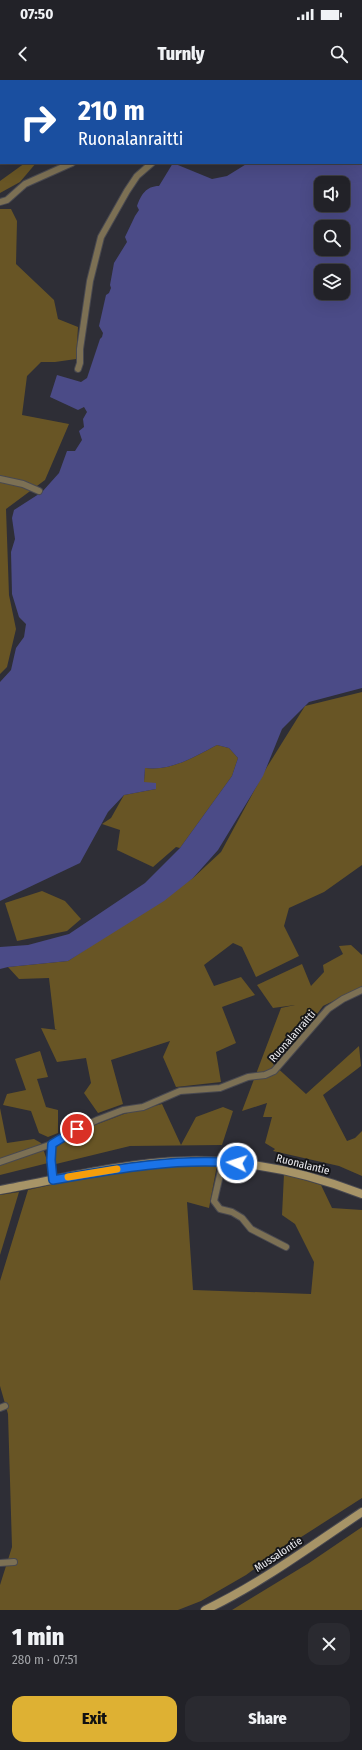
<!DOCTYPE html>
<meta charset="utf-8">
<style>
:root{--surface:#222228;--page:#2a2a30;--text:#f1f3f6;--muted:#a2a4a8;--line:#3f3f45;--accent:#deb133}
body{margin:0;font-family:"Fira Sans Condensed",sans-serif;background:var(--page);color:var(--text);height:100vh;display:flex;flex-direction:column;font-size:15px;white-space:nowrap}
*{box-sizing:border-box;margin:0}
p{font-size:13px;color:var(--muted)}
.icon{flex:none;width:22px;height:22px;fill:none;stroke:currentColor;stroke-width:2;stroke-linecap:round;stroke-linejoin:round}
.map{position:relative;height:1530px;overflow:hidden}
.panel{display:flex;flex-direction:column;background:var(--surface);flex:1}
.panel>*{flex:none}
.hud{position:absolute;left:0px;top:0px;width:362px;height:84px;box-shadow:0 4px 16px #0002,0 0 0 1px var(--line);background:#1a4fa0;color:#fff;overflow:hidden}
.buttons{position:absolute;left:314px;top:96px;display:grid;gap:8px}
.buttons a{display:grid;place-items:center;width:36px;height:36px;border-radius:8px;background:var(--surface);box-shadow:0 4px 16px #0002,0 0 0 1px var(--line);font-size:20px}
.pin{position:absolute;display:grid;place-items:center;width:34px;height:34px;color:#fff;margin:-17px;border:2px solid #fff;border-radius:50%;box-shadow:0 1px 4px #0007}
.me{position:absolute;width:44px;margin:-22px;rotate:274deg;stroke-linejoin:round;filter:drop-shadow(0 0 3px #0008)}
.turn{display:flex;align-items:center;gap:14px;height:84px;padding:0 12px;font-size:18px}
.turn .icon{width:52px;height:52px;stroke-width:2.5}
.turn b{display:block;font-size:28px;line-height:34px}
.round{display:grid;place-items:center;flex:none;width:42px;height:42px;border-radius:12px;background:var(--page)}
.overview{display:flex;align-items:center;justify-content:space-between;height:68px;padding:0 12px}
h1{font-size:24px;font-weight:800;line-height:30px}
.button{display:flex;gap:8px;margin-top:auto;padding:8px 12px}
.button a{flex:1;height:46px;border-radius:12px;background:var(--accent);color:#111;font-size:16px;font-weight:800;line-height:46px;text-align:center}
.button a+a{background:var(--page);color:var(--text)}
.status{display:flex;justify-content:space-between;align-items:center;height:28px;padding:0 20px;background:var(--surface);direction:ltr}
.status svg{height:11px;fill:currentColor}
header{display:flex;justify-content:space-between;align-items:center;height:52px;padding:0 12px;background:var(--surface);font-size:18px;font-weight:800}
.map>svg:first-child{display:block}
.green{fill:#685525}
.water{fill:#4b4b87;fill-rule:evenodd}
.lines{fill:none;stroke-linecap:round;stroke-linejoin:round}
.street-casing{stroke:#494950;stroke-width:8}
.secondary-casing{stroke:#494950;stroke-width:10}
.street{stroke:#7c7054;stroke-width:6}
.secondary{stroke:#a79467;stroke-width:8}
.route-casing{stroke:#114b97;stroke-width:10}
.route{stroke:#1a73e8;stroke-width:7}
.slow{stroke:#f59e0b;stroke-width:7}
.labels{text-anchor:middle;stroke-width:4;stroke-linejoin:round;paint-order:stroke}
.street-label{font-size:11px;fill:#eeeef3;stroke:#16171a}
</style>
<div class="status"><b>07:50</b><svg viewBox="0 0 49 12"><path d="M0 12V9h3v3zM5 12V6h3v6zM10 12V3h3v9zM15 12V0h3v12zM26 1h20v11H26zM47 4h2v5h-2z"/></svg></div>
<header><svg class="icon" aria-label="back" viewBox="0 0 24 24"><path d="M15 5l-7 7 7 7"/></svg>Turnly<svg class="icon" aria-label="search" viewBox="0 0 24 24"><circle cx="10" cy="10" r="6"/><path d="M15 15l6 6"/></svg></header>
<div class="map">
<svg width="362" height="1530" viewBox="0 0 362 1530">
<rect width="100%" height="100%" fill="#2e2e36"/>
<!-- green -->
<g class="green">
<polygon points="219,0 362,0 362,22 361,1"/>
<polygon points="25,83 36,83 20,102 0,113 0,101"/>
<polygon points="0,129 11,129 17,141 16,184 54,220 58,239 78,247 76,279 55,282 41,282 27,296 22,335 69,344 45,400 6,429 9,515 16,549 7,587 0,594"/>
<polygon points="362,612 362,785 324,812 289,828 284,846 299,876 256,897 242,867 233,863 204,885 214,906 241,897 255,915 222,927 236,963 216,972 221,1002 176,1007 163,977 170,961 111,980 123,1024 98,1033 84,1013 91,1003 86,978 57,982 41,948 57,950 55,949 49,898 19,899 8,887 68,881 193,798 221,772 267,687 305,626"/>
<path d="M 217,665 L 229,668 L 238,678 L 232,696 L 180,768 L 176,767 L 153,787 L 117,770 L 120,750 L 102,744 L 111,738 L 124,715 L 156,709 L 144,702 L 145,688 C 172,691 194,677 217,665 Z"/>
<polygon points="42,811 65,821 81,839 67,851 17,861 5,823"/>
<polygon points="351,865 362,875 362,907 323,926 311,942 273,984 306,1014 359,966 361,986 323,1015 347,1061 355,1058 362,1051 362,1096 339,1086 273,1071 275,1069 265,1063 272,1037 263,1037 267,1023 242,1031 281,928 295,925 273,928 257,905 302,884 311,906 324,892 323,885 343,874 339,866"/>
<polygon points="40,971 48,997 37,999 46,1027 58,1030 58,1053 48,1057 39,1053 31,1031 3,1025 7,1014 26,1010 15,979"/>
<polygon points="162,1024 181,1065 196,1037 223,1027 233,1031 222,1065 130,1066 56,1084 56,1067 90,1047 124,1034"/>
<polygon points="0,1028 7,1063 34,1059 41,1063 48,1083 0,1095"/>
<path d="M 182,1085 L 217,1085 L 209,1128 L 187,1122 L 193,1210 L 311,1214 L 314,1182 L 295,1144 L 282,1135 L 284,1094 L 321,1105 L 332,1128 L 362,1130 L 362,1418 L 281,1470 L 246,1495 L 201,1521 L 178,1530 L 0,1530 L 0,1505 L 12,1467 L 8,1334 L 0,1306 L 0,1201 L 28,1110 C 79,1098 130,1090 182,1085 Z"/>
<polygon points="19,1112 0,1175 0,1115"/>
<polygon points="362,1447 362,1530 232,1530 309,1483"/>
</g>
<!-- water -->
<path class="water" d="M 362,33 L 362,608 L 309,622 L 282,649 L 263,696 L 218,770 L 193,798 L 164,821 L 68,881 L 8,887 L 0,889 L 0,867 L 28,865 L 69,854 L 145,803 L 180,768 L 232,696 L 238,678 L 229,668 L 217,665 C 194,677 172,691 145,688 L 144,702 L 156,703 L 156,709 L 124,715 L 108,732 L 80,783 L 0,821 L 0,602 L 11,590 L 16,568 L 24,557 L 26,544 L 19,537 L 12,514 L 11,472 L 15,459 L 12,438 L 14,430 L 42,412 L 59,393 L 67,371 L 75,371 L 82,360 L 79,351 L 84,347 L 83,339 L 87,332 L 84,327 L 78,330 L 50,317 L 57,295 L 81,302 L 87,298 L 100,259 L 102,257 L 103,253 L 99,246 L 106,215 L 109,213 L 111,208 L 110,205 L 114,183 L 127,162 L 125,157 L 135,136 L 139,130 L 137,126 C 141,115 146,106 159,106 L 173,83 L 212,99 L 227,96 L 248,83 L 361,83 ZM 321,103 L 343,103 L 343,125 L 321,125 ZM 321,147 L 343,147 L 343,169 L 321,169 ZM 321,191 L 343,191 L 343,213 L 321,213 Z"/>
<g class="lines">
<!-- street casing -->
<g class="street-casing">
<g id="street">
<polyline points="96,0 104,1"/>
<polyline points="15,1 15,0"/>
<polyline points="117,1 130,0"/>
<polyline points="215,1 215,0"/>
<polyline points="0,45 1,44"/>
<polyline points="0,122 7,120 25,104 72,83"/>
<polyline points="78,289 80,283 80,269 90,201 101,157 127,111 137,96 152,83"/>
<polyline points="0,399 23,404 39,411"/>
<polyline points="0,1082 52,1064"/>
<polyline points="223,1082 214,1121 220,1129 232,1132 242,1138 251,1149 286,1167"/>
<polyline points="53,1100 51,1080 52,1064 67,1054 97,1040 123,1030 143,1027 180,1011 220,1008 248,997 265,995 274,991 328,929 343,919 362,910"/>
<polyline points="0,1328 5,1326"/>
<polyline points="0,1483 14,1482"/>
</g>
</g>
<!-- secondary casing -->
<g class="secondary-casing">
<g id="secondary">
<path d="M 0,1110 C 60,1099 122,1083 184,1081 C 245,1079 305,1092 362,1114"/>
<path d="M 205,1530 C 260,1504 311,1466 362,1432"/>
</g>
</g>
<!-- street -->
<use href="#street" class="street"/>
<!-- secondary -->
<use href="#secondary" class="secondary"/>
</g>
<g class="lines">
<!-- route casing -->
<g class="route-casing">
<path id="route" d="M 77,1049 L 52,1064 L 51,1080 L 53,1100 C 115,1089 174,1078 237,1083"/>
</g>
<!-- route -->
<use href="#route" class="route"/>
<!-- slow -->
<polyline class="slow" points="68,1097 117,1089"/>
</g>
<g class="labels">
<!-- street labels -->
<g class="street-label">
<text transform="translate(292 956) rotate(-49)" y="4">Ruonalanraitti</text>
<text transform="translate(303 1084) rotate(14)" y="4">Ruonalantie</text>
<text transform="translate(278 1474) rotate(-33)" y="4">Mussalontie</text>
</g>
</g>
</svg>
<div class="buttons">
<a><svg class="icon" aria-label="sound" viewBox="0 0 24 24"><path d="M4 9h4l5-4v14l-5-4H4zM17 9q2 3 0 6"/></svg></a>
<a><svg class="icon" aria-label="search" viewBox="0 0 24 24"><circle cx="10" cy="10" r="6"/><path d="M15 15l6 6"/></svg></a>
<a><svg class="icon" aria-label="layers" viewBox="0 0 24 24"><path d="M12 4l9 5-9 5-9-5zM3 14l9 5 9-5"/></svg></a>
</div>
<div class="pin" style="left:77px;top:1049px;background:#d93025"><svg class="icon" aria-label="arrive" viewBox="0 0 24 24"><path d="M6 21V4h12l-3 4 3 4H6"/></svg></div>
<svg class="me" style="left:237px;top:1083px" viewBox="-20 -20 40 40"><circle r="17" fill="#1a73e8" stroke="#fff" stroke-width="3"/><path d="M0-11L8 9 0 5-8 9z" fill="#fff"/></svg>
<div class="hud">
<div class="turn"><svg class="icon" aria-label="right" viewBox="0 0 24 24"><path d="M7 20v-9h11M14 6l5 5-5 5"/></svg><div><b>210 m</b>Ruonalanraitti</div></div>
</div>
</div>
<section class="panel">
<div class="overview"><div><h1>1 min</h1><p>280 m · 07:51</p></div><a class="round"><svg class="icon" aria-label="close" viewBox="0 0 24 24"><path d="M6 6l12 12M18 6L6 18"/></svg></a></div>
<div class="button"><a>Exit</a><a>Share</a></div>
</section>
